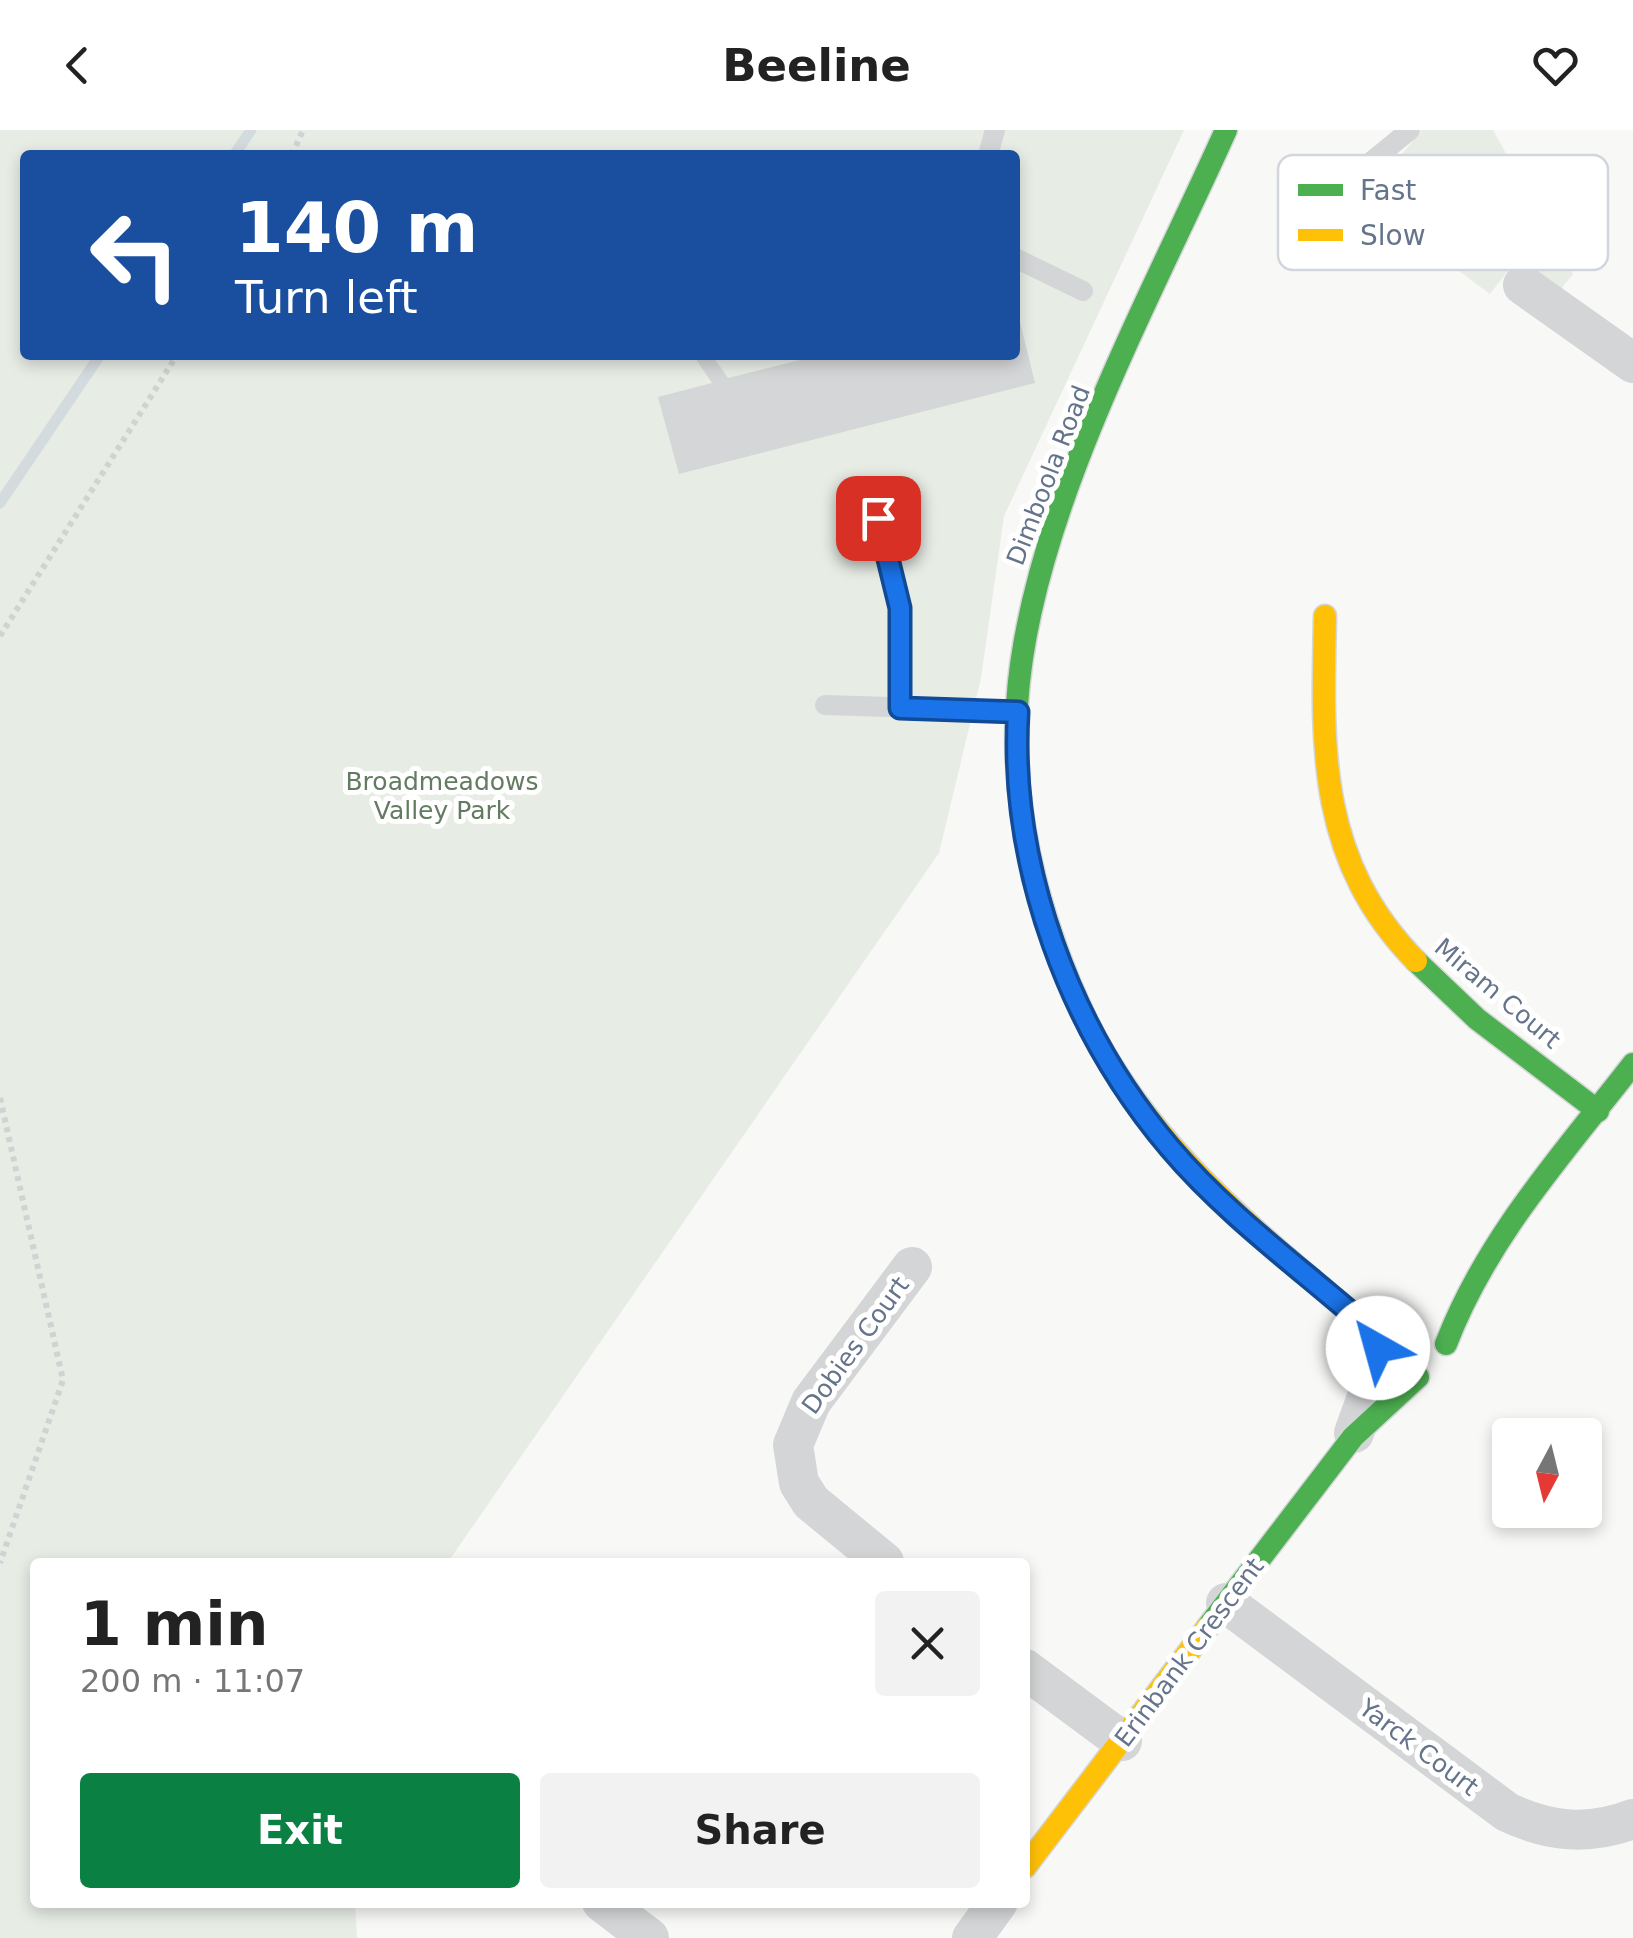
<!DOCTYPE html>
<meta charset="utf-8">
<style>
:root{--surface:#fff;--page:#f2f2f2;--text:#222;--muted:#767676;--accent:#0b8043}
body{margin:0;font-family:"DejaVu Sans",sans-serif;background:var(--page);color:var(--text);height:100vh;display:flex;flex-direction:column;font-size:38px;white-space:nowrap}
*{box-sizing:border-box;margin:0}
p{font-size:32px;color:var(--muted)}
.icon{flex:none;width:55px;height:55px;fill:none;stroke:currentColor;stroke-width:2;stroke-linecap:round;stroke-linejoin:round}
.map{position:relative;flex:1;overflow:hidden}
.panel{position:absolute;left:30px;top:1428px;width:1000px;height:350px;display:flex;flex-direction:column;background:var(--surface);border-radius:10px;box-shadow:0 5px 15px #0003}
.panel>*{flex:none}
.top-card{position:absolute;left:20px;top:20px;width:1000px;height:210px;border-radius:10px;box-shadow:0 5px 15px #0003;background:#1a4fa0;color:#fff;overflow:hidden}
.needle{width:65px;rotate:187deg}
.tools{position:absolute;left:1492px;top:1288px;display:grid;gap:20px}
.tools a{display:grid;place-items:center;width:110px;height:110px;border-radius:10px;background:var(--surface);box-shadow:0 5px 15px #0003;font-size:50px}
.pin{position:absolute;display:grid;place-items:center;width:85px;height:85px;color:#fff;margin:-42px;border-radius:20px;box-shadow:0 5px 15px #0006}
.me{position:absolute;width:110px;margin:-55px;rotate:322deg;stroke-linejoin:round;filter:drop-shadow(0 0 8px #0008)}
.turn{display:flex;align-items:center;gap:35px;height:210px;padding:0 50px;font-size:45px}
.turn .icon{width:130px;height:130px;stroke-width:2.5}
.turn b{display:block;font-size:70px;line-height:85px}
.round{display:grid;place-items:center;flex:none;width:105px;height:105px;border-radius:10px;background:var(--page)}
.summary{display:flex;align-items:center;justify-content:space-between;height:170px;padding:0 50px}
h1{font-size:60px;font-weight:700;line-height:75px}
.action{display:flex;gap:20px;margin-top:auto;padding:20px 50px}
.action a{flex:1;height:115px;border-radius:10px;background:var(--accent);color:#fff;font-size:40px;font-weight:700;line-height:115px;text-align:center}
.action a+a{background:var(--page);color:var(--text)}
header{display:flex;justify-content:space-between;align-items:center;height:130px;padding:0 50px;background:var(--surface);font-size:45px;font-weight:700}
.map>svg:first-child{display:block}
.green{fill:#e7ece5;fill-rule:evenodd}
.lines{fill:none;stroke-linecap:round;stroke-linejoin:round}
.stream{stroke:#d4dbdf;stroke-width:11}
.building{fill:#d5d6d7}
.fast-casing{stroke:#d4d6d8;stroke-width:25}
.slow-casing{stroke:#d4d6d8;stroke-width:25}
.path{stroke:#d1d2d2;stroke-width:6;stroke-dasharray:5 5;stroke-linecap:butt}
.lane{stroke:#d4d5d6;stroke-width:20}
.street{stroke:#d4d5d6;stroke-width:40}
.fast{stroke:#4caf50;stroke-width:22}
.slow{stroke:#ffc107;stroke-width:22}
.route-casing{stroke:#114b97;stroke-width:25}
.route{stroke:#1a73e8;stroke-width:18}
.labels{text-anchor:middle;stroke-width:10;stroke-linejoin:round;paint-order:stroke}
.street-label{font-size:25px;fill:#65748a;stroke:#fff}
.park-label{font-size:25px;fill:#627b61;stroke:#fff}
.key{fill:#fff;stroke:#d1d5dc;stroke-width:2.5}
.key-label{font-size:28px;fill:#65748a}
</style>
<header><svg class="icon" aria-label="back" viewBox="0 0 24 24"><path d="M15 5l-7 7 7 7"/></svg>Beeline<svg class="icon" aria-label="heart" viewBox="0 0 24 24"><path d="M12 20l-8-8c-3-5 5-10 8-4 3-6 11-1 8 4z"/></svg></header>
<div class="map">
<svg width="1633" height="1808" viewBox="0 0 1633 1808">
<rect width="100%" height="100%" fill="#f8f8f7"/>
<!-- green -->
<g class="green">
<path d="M 0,0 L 1184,0 L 1004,386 L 981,548 L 939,723 L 448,1432 L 35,1432 L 35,1772 L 355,1773 L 357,1808 L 0,1808 ZM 25,25 L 1015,25 L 1015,225 L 25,225 Z"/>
<polygon points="1422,0 1493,0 1573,144 1561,159 1518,128 1490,164 1348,59 1402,24"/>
</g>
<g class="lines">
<!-- stream -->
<g class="stream">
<polyline points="234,25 251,0"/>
<polyline points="0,373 100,225"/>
</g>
</g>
<!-- building -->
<polygon class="building" points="1016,176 1035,253 679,344 658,267 712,253 693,225 712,225 728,248 820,225 1015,225"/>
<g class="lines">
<!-- fast casing -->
<g class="fast-casing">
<g id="fast">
<polyline points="1416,831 1477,889 1598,981"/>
<path d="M 1083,884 C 1039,788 1011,682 1017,575 C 1028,389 1150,170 1226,0"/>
<path d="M 1446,1214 C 1487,1107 1564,1023 1633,934"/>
<polyline points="1207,1498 1353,1307 1418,1247"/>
</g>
</g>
<!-- slow casing -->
<g class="slow-casing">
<g id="slow">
<path d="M 1325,486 C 1322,618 1317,730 1416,831"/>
<path d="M 1083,884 C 1149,1022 1266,1109 1379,1207"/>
<polyline points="1025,1737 1207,1498"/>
</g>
</g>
<!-- path -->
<g class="path">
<polyline points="292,25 303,0"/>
<polyline points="1455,26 1488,55"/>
<polyline points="1480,85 1511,110"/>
<polyline points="0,506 177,225"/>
<polyline points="0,968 63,1250 0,1433"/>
</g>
<!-- lane -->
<g class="lane">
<polyline points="988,25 995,0"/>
<polyline points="1015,128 1083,161"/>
<polyline points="1291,128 1334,62 1410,0"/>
<polyline points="878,388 900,478 901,578"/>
<polyline points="825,575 1016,581"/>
</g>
<!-- street -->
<g class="street">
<polyline points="1523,155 1633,233"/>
<polyline points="1354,1303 1381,1228"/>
<polyline points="884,1432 811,1372 799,1353 793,1315 811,1272 912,1137"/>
<path d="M 1226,1473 L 1507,1682 C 1549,1702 1589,1706 1633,1689"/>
<polyline points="1025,1539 1122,1611"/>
<polyline points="602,1772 649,1808"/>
<polyline points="972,1808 998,1772"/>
</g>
<!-- fast -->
<use href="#fast" class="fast"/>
<!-- slow -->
<use href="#slow" class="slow"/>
</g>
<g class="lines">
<!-- route casing -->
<g class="route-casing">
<path id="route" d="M 878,388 L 900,478 L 900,578 L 1018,582 C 1009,737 1070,900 1170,1018 C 1230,1089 1310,1145 1379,1207 L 1378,1218"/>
</g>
<!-- route -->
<use href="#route" class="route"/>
</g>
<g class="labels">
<!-- street labels -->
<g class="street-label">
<text transform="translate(1048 345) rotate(-69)" y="9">Dimboola Road</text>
<text transform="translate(1498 863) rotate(40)" y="9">Miram Court</text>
<text transform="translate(855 1215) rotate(-54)" y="9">Dobies Court</text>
<text transform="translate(1189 1522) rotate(-53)" y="9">Erinbank Crescent</text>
<text transform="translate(1419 1617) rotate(37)" y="9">Yarck Court</text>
</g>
<!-- park labels -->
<g class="park-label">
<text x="442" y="660">Broadmeadows<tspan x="442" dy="29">Valley Park</tspan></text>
</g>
</g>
<!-- legend -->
<rect x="1278" y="25" width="330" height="115" rx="15" class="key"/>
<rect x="1298" y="54" width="45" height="12" fill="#4caf50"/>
<rect x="1298" y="99" width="45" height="12" fill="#ffc107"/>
<g class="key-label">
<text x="1360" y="70">Fast</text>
<text x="1360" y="115">Slow</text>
</g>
</svg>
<div class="tools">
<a><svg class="needle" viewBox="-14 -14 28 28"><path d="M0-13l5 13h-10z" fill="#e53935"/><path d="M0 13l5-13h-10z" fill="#767676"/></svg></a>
</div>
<div class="pin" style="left:878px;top:388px;background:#d93025"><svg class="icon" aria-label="arrive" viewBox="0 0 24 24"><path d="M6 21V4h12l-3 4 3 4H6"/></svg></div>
<svg class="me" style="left:1378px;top:1218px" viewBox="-20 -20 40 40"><circle r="19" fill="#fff"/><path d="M0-13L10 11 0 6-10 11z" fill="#1a73e8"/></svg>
<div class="top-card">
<div class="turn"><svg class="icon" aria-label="left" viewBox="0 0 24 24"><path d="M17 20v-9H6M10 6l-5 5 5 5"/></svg><div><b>140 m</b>Turn left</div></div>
</div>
<section class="panel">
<div class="summary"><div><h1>1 min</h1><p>200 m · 11:07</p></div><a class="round"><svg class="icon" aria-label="close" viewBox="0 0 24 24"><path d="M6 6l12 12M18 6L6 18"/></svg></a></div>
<div class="action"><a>Exit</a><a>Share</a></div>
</section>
</div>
